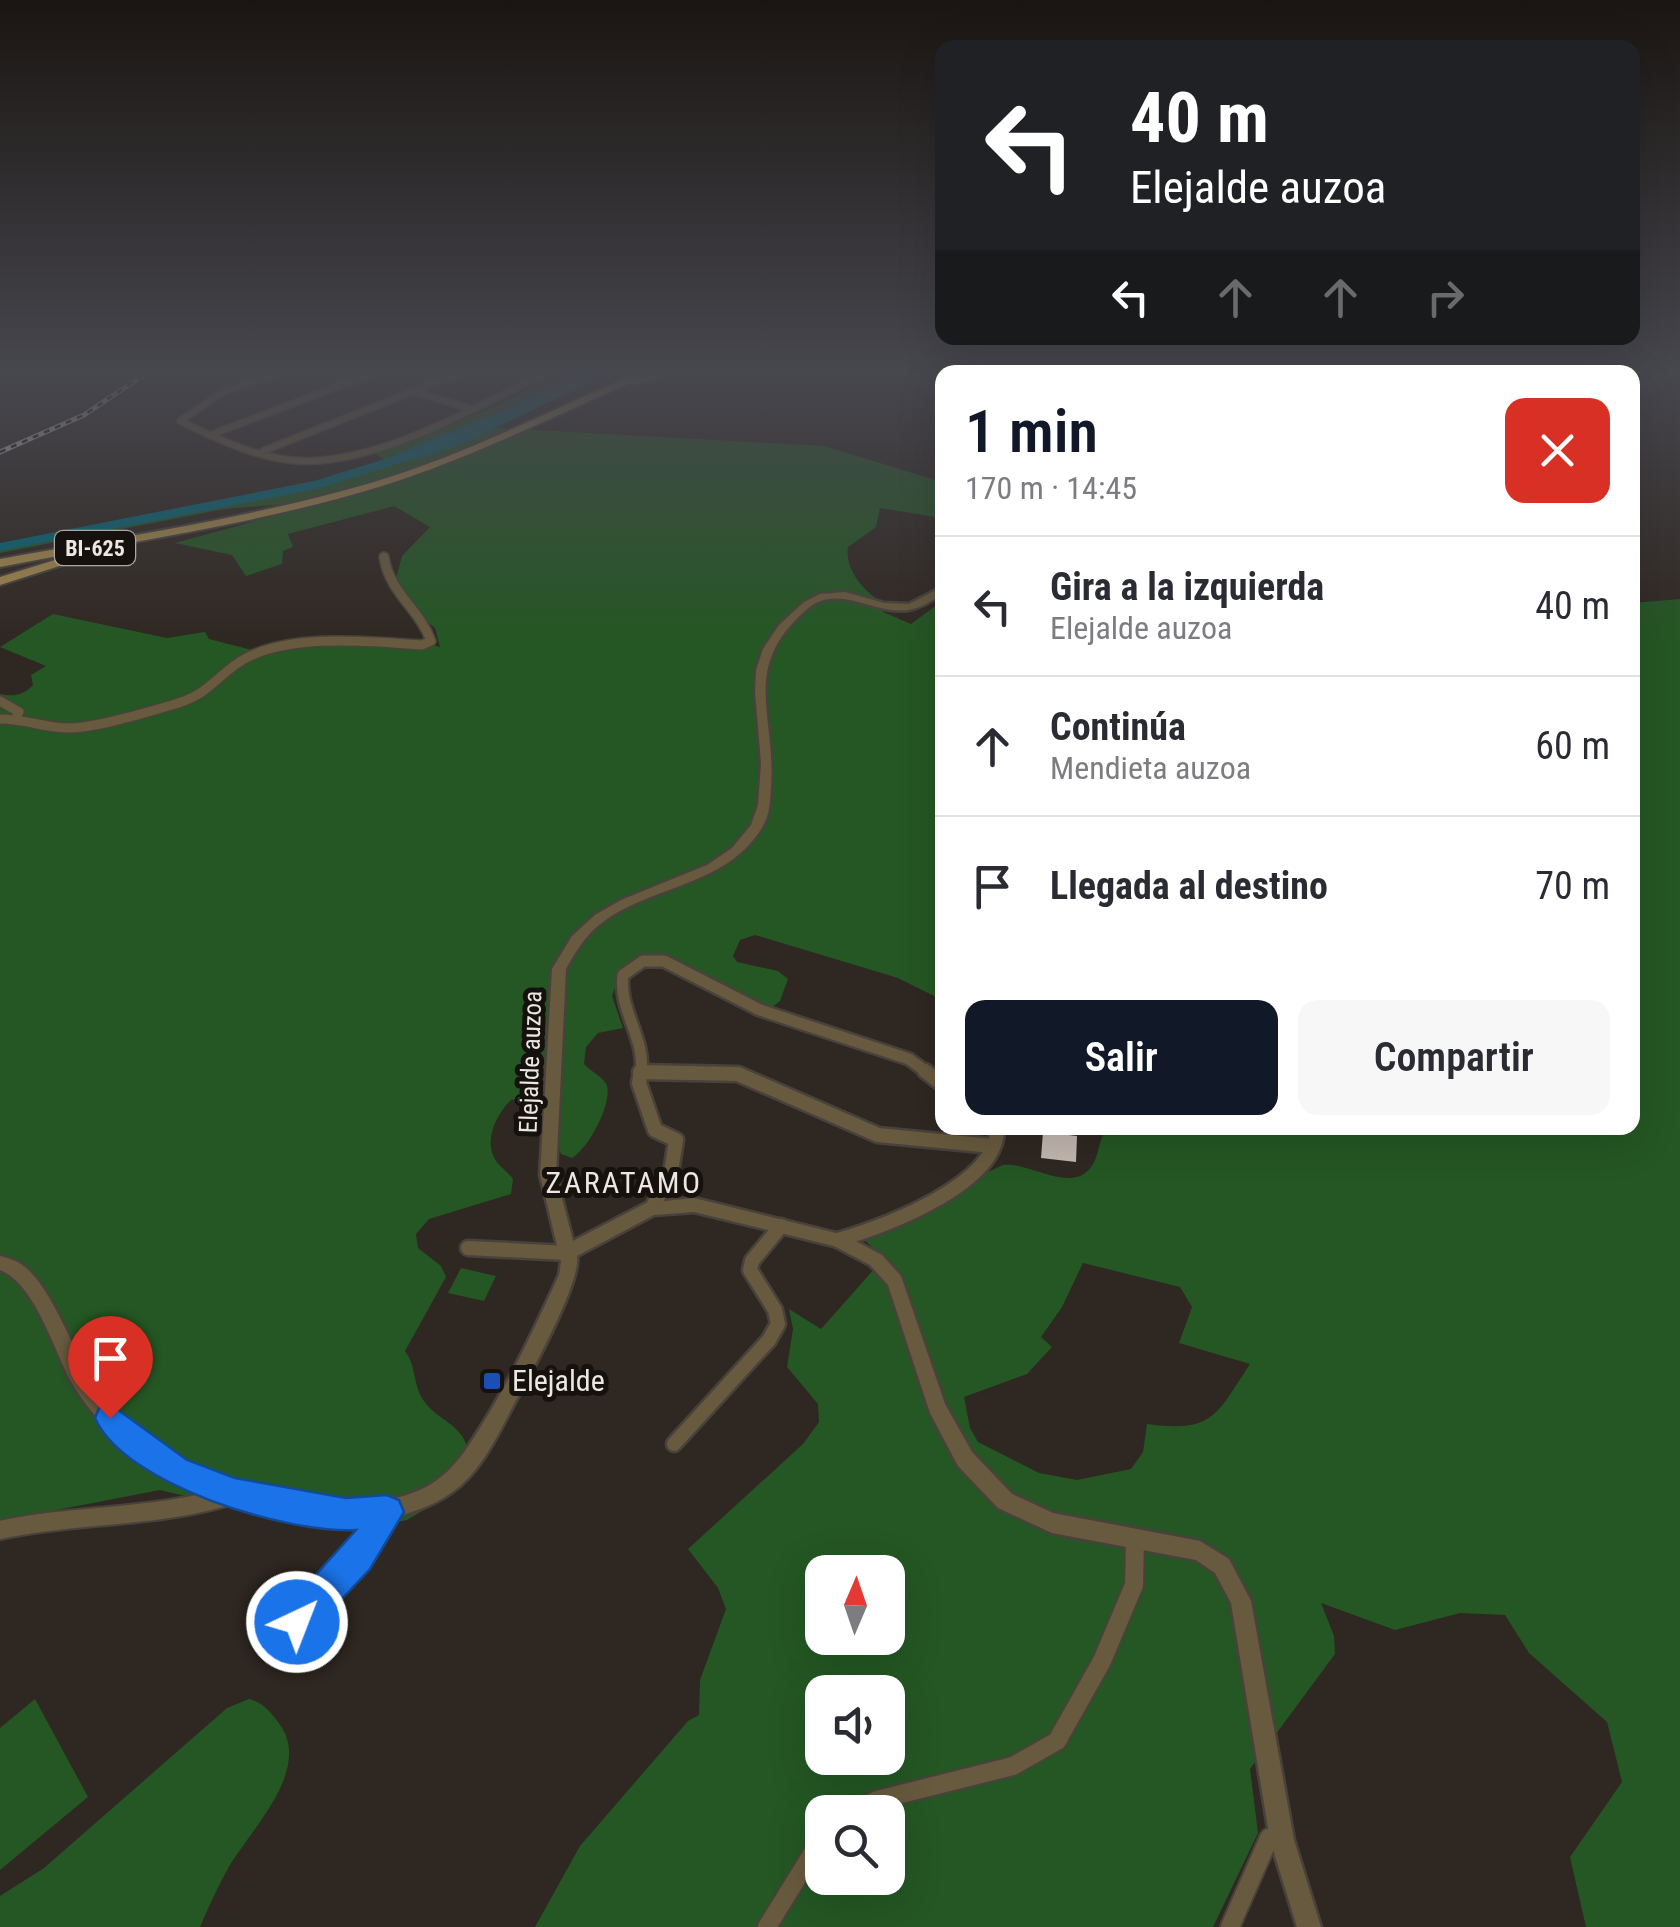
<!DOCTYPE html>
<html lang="es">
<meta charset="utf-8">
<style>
:root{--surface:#fff;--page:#f7f7f7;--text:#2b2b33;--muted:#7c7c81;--line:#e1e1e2;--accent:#111827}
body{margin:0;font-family:"Roboto Condensed",sans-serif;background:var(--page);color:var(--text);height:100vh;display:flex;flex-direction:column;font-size:38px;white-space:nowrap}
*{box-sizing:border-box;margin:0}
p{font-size:32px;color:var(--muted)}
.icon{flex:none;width:55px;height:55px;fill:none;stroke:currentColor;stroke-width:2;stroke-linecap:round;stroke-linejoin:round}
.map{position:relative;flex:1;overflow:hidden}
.details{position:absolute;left:935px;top:365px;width:705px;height:770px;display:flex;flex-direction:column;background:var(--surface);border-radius:20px;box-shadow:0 10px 40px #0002}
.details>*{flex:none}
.guide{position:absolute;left:935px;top:40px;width:705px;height:305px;border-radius:20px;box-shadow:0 10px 40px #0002;background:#202124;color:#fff;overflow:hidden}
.needle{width:65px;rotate:2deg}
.buttons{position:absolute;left:805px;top:1555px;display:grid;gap:20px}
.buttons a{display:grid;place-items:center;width:100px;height:100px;border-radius:20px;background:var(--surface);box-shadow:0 10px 40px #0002;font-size:50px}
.pin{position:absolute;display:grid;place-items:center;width:85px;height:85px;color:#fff;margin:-102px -42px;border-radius:50% 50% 50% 0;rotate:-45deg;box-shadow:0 0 10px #0007}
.pin .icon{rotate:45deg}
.me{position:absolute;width:110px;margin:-55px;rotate:43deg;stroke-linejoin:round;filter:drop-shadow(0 0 8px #0008)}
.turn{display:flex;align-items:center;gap:35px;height:210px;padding:0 30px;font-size:45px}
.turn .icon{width:130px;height:130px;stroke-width:2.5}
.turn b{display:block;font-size:70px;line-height:85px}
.lanes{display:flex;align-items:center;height:95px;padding:0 30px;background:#0003;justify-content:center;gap:50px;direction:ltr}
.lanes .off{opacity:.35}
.round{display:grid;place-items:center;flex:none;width:105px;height:105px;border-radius:20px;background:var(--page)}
.overview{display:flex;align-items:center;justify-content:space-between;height:170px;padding:0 30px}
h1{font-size:60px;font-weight:600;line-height:75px;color:var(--accent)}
.action{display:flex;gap:20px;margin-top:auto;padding:20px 30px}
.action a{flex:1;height:115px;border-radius:20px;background:var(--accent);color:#fff;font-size:40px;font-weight:600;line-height:115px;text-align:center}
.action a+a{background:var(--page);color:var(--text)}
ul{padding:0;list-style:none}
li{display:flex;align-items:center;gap:30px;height:140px;padding:0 30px;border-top:2px solid var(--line)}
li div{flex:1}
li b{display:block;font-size:38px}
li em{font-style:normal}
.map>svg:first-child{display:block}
.green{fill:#245723;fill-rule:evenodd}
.water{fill:#016777}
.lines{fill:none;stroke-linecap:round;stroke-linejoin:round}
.river{fill:#016777;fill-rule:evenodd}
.building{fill:#c2b7af}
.minor-far4-casing{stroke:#49423c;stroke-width:9}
.minor-far3-casing{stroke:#49423c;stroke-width:12}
.minor-far2-casing{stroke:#49423c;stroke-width:16}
.minor-far1-casing{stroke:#49423c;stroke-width:19}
.minor-casing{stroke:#49423c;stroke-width:22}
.tertiary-casing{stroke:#49423c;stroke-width:5}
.primary-casing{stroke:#49423c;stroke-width:4}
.minor-far4{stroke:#685a3e;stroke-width:6}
.minor-far3{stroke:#685a3e;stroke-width:9}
.minor-far2{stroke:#685a3e;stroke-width:11}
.minor-far1{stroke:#685a3e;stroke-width:14}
.minor{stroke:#685a3e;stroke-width:18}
.tertiary{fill:#685a3e;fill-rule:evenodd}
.primary{fill:#a68a4c;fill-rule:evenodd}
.rail-casing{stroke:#c9c3be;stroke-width:5}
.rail{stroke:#15110e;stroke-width:2.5;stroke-dasharray:6;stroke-linecap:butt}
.route{fill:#1a73e8;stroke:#114b97;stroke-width:2.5}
.transit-dot{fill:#1a4fb4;stroke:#15110e;stroke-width:4}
.labels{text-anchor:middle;stroke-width:10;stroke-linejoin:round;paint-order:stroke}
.shield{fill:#15110e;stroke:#aca7a2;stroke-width:2.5}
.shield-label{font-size:22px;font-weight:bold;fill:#ece7e2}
.street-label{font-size:25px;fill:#ece7e2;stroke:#15110e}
.quarter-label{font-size:30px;letter-spacing:2.5px;fill:#ece7e2;stroke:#15110e}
.near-poi-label{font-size:30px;fill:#ece7e2;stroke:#15110e;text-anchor:start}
</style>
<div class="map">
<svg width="1680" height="1927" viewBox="0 0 1680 1927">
<rect width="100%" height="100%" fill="#2f2721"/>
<!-- green -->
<g class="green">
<path d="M 560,374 L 576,374 L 505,410 L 415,448 L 481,427 L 824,446 L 942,482 L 942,518 L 880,508 L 876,527 L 848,547 C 844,570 866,594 885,604 L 883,612 L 911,624 L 942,601 L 942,1000 L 898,978 L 755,935 L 740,940 L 733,956 L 737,962 L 778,971 L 788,979 L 780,1001 L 768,1010 L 654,956 L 619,975 L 612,996 L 623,1028 L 598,1033 L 586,1047 L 584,1064 C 590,1071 604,1077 607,1086 C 612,1105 588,1149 572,1158 L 561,1154 L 538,1095 L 511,1100 C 496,1114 483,1142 496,1161 C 500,1167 508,1172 513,1179 L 511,1194 L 429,1219 L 416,1234 L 418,1248 L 441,1266 L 446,1277 L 405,1351 C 416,1365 413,1383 422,1398 C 433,1418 459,1422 467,1446 L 448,1488 L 429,1507 L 407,1520 L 354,1531 L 328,1530 L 160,1490 L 0,1521 L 0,694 C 13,697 24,695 33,685 L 31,675 L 46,666 L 0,647 L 53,614 L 167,638 L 205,632 L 209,639 L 256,651 L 417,641 L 440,647 L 435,628 L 414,612 L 395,582 L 402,556 L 430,527 L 394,506 L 288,534 L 293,547 L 283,551 L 282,564 L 246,576 L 232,555 L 175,543 L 252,522 L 297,503 L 224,509 L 0,553 L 0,546 L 330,478 L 384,460 L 376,454 L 492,408 Z"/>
<path d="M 1680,599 L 1680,1927 L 1586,1927 L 1570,1857 L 1622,1782 L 1607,1722 L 1529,1653 L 1505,1615 L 1460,1613 L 1395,1630 L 1321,1603 L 1334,1636 L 1335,1654 L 1250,1769 L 1258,1833 L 1213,1927 L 535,1927 L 580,1846 L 688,1721 L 699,1715 L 700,1680 L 726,1609 L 718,1588 L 688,1549 L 803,1444 L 819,1422 L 818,1404 L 787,1367 L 793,1329 L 789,1309 L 821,1329 L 884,1258 L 857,1233 L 1003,1165 C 1029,1161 1074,1197 1093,1164 C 1100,1152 1098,1139 1108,1128 L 1228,1133 L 1238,1128 L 1632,1128 L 1633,603 ZM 1083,1263 L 1180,1287 L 1192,1307 L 1179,1343 L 1250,1364 C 1216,1415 1214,1433 1147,1424 L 1143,1452 L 1131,1469 L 1077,1480 L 1039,1473 L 978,1442 L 970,1428 L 964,1397 L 1027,1374 L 1052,1347 L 1041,1337 L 1062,1307 ZM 822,1572 L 888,1572 L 888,1638 L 822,1638 ZM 822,1692 L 888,1692 L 888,1758 L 822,1758 ZM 822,1812 L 888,1812 L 888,1878 L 822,1878 Z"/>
<polygon points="461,1268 496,1276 484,1301 448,1293"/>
<polygon points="35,1699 88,1797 0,1870 0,1728"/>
<path d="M 249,1699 C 262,1702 270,1711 278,1722 C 314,1767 253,1827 230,1865 C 219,1884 209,1906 200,1927 L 0,1927 L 0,1896 L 44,1868 L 227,1708 Z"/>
</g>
<!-- water -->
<polygon class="water" points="576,374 609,374 457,446 410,461 397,454 505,410"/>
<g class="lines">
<!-- river -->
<polygon class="river" points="430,445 435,446 435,452 317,489 0,551 0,543 314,481"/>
</g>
<!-- building -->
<polygon class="building" points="1043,1132 1077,1136 1076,1162 1041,1158"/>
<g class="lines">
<!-- minor-far4 casing -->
<g class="minor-far4-casing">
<g id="minor-far4">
<path d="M 275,374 L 221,393 L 180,421 C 217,439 263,461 305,461 C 380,462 476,408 543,374"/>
<polyline points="415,392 468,408"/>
<polyline points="213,434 370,374"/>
<polyline points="263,451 457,374"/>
</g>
</g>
<!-- minor-far3 casing -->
<g class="minor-far3-casing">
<g id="minor-far3">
<polyline points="0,701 19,712 16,718"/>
<path d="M 0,719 C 24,719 47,728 68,728 C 95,728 145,713 172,705 C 205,696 211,683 235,665 C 279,632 370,641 422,645 L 431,641 C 419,608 390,594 384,557"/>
</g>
</g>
<!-- minor-far2 casing -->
<g class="minor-far2-casing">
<g id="minor-far2">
<polyline points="640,1072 713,1073"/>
<path d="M 641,1073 C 646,1039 618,1009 623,975 L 643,961 L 664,961 L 760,1010 L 909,1059 L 928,1073"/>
</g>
</g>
<!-- minor-far1 casing -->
<g class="minor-far1-casing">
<g id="minor-far1">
<polyline points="641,1071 639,1083 655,1130 676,1140 671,1172 652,1208"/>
<polyline points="925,1071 942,1084"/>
<polyline points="640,1072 738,1074 878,1135 992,1146"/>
<path d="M 838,1240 C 882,1227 999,1185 997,1128"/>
<polyline points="468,1248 567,1253"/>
<polyline points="674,1444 769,1340 778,1324 775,1310 750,1270 752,1261 781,1226"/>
</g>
</g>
<!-- minor casing -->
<g class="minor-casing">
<g id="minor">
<path d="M 0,1530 C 78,1513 159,1519 235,1494"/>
<polyline points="297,1622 358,1557 387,1511"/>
<polyline points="852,1812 877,1800 1013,1766 1057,1741 1102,1661 1134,1585 1135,1541"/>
<polyline points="767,1927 822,1838"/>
<polyline points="1230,1927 1269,1838 1282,1840"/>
</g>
</g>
<!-- tertiary casing -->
<g class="tertiary-casing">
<path id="tertiary" d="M 942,587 L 942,594 C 932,601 921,608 908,610 C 872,615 838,582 806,610 C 740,668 776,713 771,787 C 770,800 770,813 764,824 C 730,886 654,884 603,922 C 586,934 576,951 566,969 L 556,1175 L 573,1241 L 646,1203 L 694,1198 L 844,1235 L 882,1255 L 901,1276 L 945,1404 L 972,1452 L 1012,1494 L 1053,1513 L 1200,1541 L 1229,1559 L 1251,1601 L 1294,1840 L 1321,1927 L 1297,1927 L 1270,1840 L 1231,1603 L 1215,1573 L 1196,1560 L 1052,1533 L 998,1508 L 958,1466 L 930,1413 L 888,1285 L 870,1265 L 834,1246 L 694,1212 L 654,1215 L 577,1256 C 582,1281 527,1381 512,1408 C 497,1437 479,1474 451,1493 C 371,1548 233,1517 156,1469 C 134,1456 115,1439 99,1420 C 89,1408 79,1396 72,1383 C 54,1352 36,1284 0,1270 L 0,1256 C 7,1258 15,1260 21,1264 C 55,1287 75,1363 105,1399 C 124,1422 147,1443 173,1458 C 237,1495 378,1528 441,1477 C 459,1463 471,1442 483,1423 C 512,1376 536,1325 559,1275 L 561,1262 L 540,1175 L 552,969 L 572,936 L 595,915 L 621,900 L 707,865 L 732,848 L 751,825 L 758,805 L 761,763 L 755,692 L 756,670 L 763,649 L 779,625 L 804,602 L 820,594 L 845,592 L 884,603 L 909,604 Z"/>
</g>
<!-- primary casing -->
<g class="primary-casing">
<g id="primary">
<path d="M 635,374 L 646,374 L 644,377 L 669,374 L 634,385 L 630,383 C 548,419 468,459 382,486 C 259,524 126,542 0,567 L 0,559 C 124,536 252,518 374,482 C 464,455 549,411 635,374 Z"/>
<polygon points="68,556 74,560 72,562 0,585 0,577"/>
</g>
</g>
<!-- minor-far4 -->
<use href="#minor-far4" class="minor-far4"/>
<!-- minor-far3 -->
<use href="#minor-far3" class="minor-far3"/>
<!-- minor-far2 -->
<use href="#minor-far2" class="minor-far2"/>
<!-- minor-far1 -->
<use href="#minor-far1" class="minor-far1"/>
<!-- minor -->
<use href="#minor" class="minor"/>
<!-- tertiary -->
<use href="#tertiary" class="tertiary"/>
<!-- primary -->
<use href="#primary" class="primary"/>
<!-- rail casing -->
<g class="rail-casing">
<polyline id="rail" points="0,452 84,415 145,374"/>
</g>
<!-- rail -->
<use href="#rail" class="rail"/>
</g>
<!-- sky -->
<linearGradient id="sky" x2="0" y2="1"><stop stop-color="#1a1512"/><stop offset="0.58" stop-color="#47474e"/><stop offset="1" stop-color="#47474e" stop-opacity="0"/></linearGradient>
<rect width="1680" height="644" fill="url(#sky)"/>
<!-- route -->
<path class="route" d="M 110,1404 L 187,1460 L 235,1478 L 346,1498 L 387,1495 L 399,1500 L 404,1512 L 370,1569 L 309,1634 L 297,1639 L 285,1634 L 279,1622 L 285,1609 L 356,1530 C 288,1534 124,1485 95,1418 L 99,1408 Z"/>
<!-- markers -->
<rect class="transit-dot" x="482" y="1371" width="20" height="20" rx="5"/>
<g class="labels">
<!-- shield labels -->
<rect class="shield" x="55" y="531" width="80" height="34" rx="8"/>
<g class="shield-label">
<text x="95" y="556">BI-625</text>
</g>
<!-- street labels -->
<g class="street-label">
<text transform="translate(530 1062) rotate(-88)" y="9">Elejalde auzoa</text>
</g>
<!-- quarter labels -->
<g class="quarter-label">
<text x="624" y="1193">ZARATAMO</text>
</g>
<!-- near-poi labels -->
<g class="near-poi-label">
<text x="512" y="1391">Elejalde</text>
</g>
</g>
</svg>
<div class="buttons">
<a><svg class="needle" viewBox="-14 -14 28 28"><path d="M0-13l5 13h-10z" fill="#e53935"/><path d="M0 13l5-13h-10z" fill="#7c7c81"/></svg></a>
<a><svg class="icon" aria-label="sound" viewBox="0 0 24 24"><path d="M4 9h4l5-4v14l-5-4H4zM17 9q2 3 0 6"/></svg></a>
<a><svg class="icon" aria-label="search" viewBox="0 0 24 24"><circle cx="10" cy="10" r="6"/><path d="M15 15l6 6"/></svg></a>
</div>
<div class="pin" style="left:110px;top:1418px;background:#d93025"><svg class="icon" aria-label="arrive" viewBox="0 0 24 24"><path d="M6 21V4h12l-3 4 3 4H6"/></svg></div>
<svg class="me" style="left:297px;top:1622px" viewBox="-20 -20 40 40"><circle r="17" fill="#1a73e8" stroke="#fff" stroke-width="3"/><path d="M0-11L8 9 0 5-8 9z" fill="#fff"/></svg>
<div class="guide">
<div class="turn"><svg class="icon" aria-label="left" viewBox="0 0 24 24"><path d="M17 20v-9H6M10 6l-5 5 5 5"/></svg><div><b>40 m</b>Elejalde auzoa</div></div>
<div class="lanes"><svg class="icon" aria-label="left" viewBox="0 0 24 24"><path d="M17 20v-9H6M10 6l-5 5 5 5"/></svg><svg class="icon off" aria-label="ahead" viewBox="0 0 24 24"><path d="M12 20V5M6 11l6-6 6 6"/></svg><svg class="icon off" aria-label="ahead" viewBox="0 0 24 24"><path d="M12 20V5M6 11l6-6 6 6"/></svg><svg class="icon off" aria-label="right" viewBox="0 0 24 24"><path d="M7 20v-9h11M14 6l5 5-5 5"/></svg></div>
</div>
<section class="details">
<div class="overview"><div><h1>1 min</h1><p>170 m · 14:45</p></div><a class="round" style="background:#d93025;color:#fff"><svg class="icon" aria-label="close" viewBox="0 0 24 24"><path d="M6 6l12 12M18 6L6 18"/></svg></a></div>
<ul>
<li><svg class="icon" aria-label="left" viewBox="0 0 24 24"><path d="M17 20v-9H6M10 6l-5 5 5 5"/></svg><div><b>Gira a la izquierda</b><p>Elejalde auzoa</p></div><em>40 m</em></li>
<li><svg class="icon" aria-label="ahead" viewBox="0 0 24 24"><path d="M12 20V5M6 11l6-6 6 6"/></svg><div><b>Continúa</b><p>Mendieta auzoa</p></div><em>60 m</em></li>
<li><svg class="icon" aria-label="arrive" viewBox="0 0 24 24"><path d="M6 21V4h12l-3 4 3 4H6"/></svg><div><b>Llegada al destino</b></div><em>70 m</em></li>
</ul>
<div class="action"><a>Salir</a><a>Compartir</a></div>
</section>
</div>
